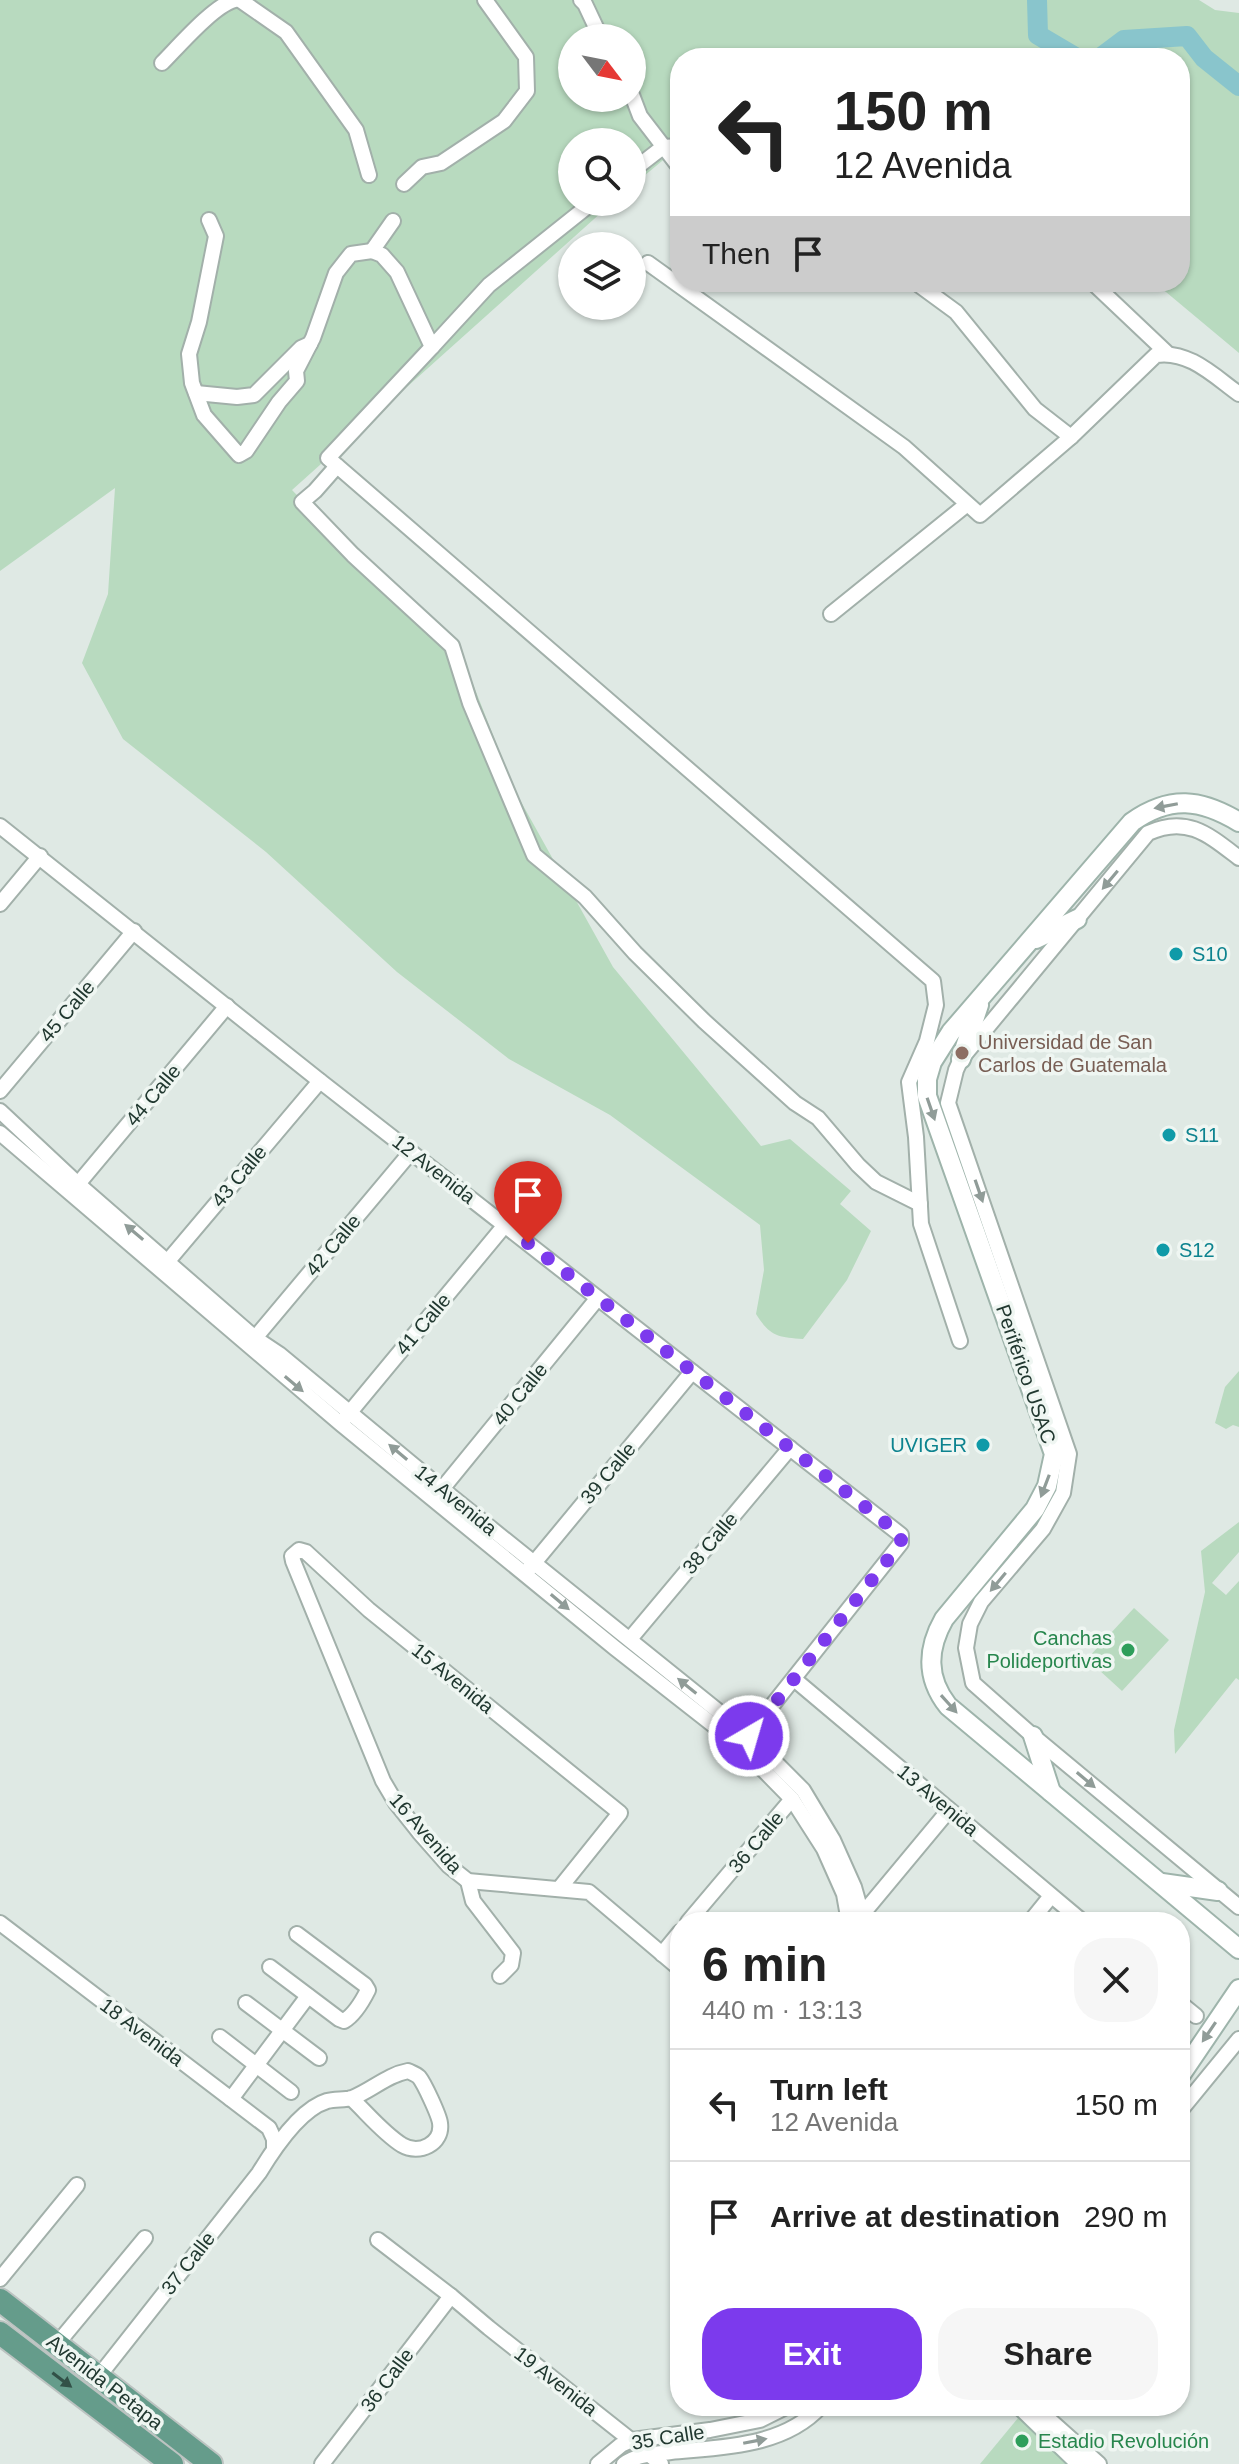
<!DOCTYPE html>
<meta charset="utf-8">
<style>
:root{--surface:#fff;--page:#f6f6f6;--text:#222;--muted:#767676;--line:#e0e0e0;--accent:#7c3aed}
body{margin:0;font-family:Helvetica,sans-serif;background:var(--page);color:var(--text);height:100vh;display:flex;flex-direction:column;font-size:30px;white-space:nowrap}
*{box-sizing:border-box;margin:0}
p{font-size:26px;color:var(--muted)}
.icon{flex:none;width:44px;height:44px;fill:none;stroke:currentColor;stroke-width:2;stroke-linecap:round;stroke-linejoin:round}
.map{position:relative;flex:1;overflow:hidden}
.details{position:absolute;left:670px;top:1912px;width:520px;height:504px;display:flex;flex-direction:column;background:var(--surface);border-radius:32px;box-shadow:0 2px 6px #0004}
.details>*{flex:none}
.banner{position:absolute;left:670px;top:48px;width:520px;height:244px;border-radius:32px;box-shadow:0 2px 6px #0004;background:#fff;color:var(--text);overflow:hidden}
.needle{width:52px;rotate:122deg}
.buttons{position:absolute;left:558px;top:24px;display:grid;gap:16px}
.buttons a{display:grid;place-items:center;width:88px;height:88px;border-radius:50%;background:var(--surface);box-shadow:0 2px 6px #0004;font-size:40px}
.pin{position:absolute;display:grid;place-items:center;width:68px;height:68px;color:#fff;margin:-82px -34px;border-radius:50% 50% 50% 0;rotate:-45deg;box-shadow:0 0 8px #0007}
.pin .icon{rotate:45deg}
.me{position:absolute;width:88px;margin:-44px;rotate:38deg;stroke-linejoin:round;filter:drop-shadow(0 0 6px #0008)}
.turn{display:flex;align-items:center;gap:28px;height:168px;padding:0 32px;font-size:36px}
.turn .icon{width:104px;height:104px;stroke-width:2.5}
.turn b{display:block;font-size:56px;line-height:68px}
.then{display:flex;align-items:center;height:76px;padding:0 32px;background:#0003;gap:16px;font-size:30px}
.round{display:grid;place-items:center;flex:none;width:84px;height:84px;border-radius:32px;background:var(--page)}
.head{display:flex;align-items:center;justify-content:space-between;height:136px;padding:0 32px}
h1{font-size:48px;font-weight:800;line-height:60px}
.primary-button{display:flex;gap:16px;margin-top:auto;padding:16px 32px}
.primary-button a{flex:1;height:92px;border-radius:32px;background:var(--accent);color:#fff;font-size:32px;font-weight:800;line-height:92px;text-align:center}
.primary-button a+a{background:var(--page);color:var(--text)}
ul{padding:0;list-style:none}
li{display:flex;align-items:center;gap:24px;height:112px;padding:0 32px;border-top:2px solid var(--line)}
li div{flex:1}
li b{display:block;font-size:30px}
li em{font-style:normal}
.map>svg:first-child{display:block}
.green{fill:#b8dabf;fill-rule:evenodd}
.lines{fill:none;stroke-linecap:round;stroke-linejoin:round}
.river{stroke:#89c5cc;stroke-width:20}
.street-casing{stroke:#a2b0aa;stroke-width:18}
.secondary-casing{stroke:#9eb4ab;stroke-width:22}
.primary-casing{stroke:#bcc3c1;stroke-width:26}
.street{stroke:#fff;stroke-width:14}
.secondary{stroke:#fff;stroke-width:18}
.primary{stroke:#659c8b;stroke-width:22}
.oneway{fill:#909c98}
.oneway2{fill:#325147}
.route{stroke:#7c3aed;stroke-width:14;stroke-dasharray:0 25.2}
.culture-dot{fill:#0f9aa8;stroke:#eff6f2;stroke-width:3}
.education-dot{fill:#8d6e63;stroke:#eff6f2;stroke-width:3}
.leisure-dot{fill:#2e9e5b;stroke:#eff6f2;stroke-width:3}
.labels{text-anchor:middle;stroke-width:7;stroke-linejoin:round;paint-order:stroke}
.culture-label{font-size:20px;fill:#0d838f;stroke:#eff6f2;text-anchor:start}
.street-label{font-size:20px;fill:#213830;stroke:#eff6f2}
.education-label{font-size:20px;fill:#785e54;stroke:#eff6f2;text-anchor:start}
.leisure-label{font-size:20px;fill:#27864d;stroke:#eff6f2;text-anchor:end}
</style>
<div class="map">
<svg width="1239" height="2464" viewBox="0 0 1239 2464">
<rect width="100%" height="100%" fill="#dfe9e4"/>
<!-- green -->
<g class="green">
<path d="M 0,0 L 1199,0 L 1215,10 L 1239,13 L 1239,353 L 1154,282 L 1180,282 L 1180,58 L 680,58 L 680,146 L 632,186 L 632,142 L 572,142 L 572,202 L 613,202 L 292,490 L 469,674 L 515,791 L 613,967 L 761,1146 L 790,1139 L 851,1191 L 840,1204 L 871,1231 L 847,1280 L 803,1339 C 777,1337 770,1336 756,1314 L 764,1270 L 760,1225 L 610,1115 L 509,1059 L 397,972 L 266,852 L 123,739 L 82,663 L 108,594 L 115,488 L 0,571 ZM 572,38 L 632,38 L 632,98 L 572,98 Z"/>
<polygon points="1239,1371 1239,1427 1233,1425 1226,1429 1215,1423 1225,1387"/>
<polygon points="1239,1522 1239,1552 1212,1583 1226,1595 1239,1581 1239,1680 1236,1678 1175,1754 1174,1730 1205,1592 1201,1551"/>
<polygon points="1134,1608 1169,1640 1122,1691 1087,1659"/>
<polygon points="1018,2418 1074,2464 980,2464"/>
</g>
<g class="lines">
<!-- river -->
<g class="river">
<polyline points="1037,0 1038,35 1077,58"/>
<polyline points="1100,58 1124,40 1187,36 1204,58 1239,86"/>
</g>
<!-- street casing -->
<g class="street-casing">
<g id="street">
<polyline points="240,0 286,32 356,130 369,175"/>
<polyline points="581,0 585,4 601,38"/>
<path d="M 162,63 C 178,47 214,5 235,0"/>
<polyline points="632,95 640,116 680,168"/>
<polyline points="632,171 663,147 680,146"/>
<polyline points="404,184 422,167 441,163 504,121 527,91 526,57 485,0"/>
<polyline points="209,220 216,236 199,322 189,354 192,383 204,415 239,455 246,451 279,402 297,381 296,371 313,338 336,273 351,254 372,251"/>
<polyline points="393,221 372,251 382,255 397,272 432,347 328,458 933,981 936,1005 927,1041 909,1082 916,1137 921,1224 960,1341"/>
<path d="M 648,263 L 904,447 L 980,515 L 1071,437 L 1156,355 C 1189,350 1214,376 1239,394"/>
<polyline points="915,282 956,312 1035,409 1071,437"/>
<polyline points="1092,282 1167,353"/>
<polyline points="432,347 489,285 593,202"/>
<polyline points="196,393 237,397 254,395 301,348 310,344"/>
<polyline points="337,466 315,491 302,502 353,555 452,646 470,703 534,855 585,897 635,953 704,1021 795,1103 818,1118 858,1165 876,1182 920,1204"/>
<polyline points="831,614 966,505"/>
<polyline points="0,826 320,1081 901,1535 901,1543 740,1746"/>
<path d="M 1239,858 C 1209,835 1187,815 1148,833 L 961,1059 L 956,1070 L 948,1103 L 1069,1454 L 1063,1493 L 1043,1529 L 981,1602 L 970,1624 L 966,1648 L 973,1683 L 1033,1736 L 1239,1907"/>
<polyline points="0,904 40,856"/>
<polyline points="0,1091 134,931"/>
<polyline points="0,1111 78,1184 255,1338 279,1354 442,1489 749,1736 803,1790 833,1840 854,1887 864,1922"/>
<polyline points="0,1133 341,1424 615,1648 740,1746 792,1799 824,1849 844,1894 849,1922"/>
<polyline points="78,1184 227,1006"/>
<polyline points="162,1268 320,1081"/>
<polyline points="255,1338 411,1152"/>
<polyline points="346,1417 505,1225"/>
<polyline points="442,1489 597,1299"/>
<polyline points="529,1569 692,1372"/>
<polyline points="630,1639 790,1448"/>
<polyline points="794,1679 1083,1922"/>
<polyline points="468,1881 473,1901 513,1953 511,1965 500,1976"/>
<polyline points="559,1889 620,1813 369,1610 306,1552 299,1550 292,1556 293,1561 383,1781 396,1803 419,1832 449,1866 468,1881 589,1892 680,1969"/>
<polyline points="860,1917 949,1810"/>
<polyline points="688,1922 792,1799"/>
<polyline points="1030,1922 1051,1896"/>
<polyline points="0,1923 269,2128 274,2139 274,2148"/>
<polyline points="662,1954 680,1932"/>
<path d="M 270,1967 L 339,2019 L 344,2021 C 354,2015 363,2000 368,1990 L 365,1985 L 297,1934"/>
<polyline points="246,2003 319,2058"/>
<polyline points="1180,2003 1196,2016"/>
<polyline points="220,2037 291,2092"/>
<polyline points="231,2099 308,1996"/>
<polyline points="1180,2111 1239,2039"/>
<polyline points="378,2240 451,2296 489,2328 661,2464"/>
<polyline points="0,2279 77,2185"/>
<polyline points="57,2344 145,2238"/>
<path d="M 99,2376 L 259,2173 C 273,2150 300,2109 327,2101 C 335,2099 344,2100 352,2098 C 372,2090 387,2075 408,2071 C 412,2073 416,2074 419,2077 C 424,2083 439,2115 440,2123 C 443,2144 419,2155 402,2145 C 383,2133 367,2113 351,2098"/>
<polyline points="1034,2406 1099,2464"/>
<polyline points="322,2464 451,2296"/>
<polyline points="598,2464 621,2445 632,2440 710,2430 760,2420 788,2406"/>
<path d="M 624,2464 C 637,2454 656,2454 671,2452 C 722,2447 784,2447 821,2406"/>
</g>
</g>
<!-- secondary casing -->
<g class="secondary-casing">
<g id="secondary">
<path d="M 1239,822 C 1201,799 1170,795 1132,822 L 951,1032 L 932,1062 L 927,1079 L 927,1096 L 1054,1454 L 1047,1486 L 1035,1509 L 944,1619 C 927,1649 926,1678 948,1706 L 1239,1949"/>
<polyline points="1036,939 1077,919"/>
<polyline points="961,1059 979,1005"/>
<polyline points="1033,1736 1051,1792"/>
<polyline points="1162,1883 1218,1891"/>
<polyline points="1180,2076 1239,1989"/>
<polyline points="1021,2406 1081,2464"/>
</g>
</g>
<!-- primary casing -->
<g class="primary-casing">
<g id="primary">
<polyline points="0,2300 211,2464"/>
<polyline points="0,2333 172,2464"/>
</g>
</g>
<!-- street -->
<use href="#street" class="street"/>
<!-- secondary -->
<use href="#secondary" class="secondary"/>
<!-- primary -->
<use href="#primary" class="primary"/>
</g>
<!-- one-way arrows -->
<defs><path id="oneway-solid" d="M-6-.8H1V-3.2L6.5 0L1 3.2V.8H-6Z" transform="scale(2)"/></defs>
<g class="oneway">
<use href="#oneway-solid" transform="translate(1166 806) rotate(169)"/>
<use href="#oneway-solid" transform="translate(1110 880) rotate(130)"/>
<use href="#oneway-solid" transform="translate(931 1109) rotate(71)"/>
<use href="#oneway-solid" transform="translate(979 1191) rotate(71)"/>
<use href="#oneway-solid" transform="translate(134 1232) rotate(-140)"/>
<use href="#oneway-solid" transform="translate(294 1384) rotate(40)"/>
<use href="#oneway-solid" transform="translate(398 1452) rotate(-140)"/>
<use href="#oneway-solid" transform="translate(1045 1486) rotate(111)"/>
<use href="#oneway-solid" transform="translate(998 1582) rotate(130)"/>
<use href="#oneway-solid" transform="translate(560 1602) rotate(40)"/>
<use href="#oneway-solid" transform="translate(687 1686) rotate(-141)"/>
<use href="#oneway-solid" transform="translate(949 1704) rotate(48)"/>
<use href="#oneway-solid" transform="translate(1086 1780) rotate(40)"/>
<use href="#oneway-solid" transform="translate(1209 2032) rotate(124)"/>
<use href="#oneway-solid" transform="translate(755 2441) rotate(-11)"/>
</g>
<use class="oneway2" href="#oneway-solid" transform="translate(62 2380) rotate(37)"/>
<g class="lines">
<!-- route -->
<polyline class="route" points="528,1243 901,1535 901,1543 749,1736"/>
</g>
<!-- markers -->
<g class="culture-dot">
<circle cx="1176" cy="954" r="8"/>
<circle cx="1169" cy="1135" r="8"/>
<circle cx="1163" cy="1250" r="8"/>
<circle cx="983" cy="1445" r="8"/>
</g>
<circle class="education-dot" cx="962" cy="1053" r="8"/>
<g class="leisure-dot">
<circle cx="1128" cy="1650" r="8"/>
<circle cx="1022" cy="2441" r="8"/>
</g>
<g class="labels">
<!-- culture labels -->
<g class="culture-label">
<text x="1192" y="961">S10</text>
<text x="1185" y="1142">S11</text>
<text x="1179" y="1257">S12</text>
<text x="967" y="1452" text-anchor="end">UVIGER</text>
</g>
<!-- street labels -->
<g class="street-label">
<text transform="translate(67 1011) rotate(-50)" y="7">45 Calle</text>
<text transform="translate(153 1095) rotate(-50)" y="7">44 Calle</text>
<text transform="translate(434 1169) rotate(38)" y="7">12 Avenida</text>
<text transform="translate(239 1176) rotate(-50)" y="7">43 Calle</text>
<text transform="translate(333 1245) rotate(-50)" y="7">42 Calle</text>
<text transform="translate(423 1324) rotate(-50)" y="7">41 Calle</text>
<text transform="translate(1026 1374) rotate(71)" y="7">Periférico USAC</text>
<text transform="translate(520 1394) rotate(-51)" y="7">40 Calle</text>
<text transform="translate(608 1473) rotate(-50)" y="7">39 Calle</text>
<text transform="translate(456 1500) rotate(39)" y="7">14 Avenida</text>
<text transform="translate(710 1543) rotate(-50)" y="7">38 Calle</text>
<text transform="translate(453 1678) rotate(39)" y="7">15 Avenida</text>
<text transform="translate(938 1800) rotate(40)" y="7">13 Avenida</text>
<text transform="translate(426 1833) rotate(49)" y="7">16 Avenida</text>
<text transform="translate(756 1842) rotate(-50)" y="7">36 Calle</text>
<text transform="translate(142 2032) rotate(37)" y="7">18 Avenida</text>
<text transform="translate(188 2263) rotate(-52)" y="7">37 Calle</text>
<text transform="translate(387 2380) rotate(-53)" y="7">36 Calle</text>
<text transform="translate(556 2381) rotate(38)" y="7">19 Avenida</text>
<text transform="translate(105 2382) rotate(38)" y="7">Avenida Petapa</text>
<text transform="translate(668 2437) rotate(-9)" y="7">35 Calle</text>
</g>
<!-- education labels -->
<g class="education-label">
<text x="978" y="1049">Universidad de San<tspan x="978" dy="23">Carlos de Guatemala</tspan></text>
</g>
<!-- leisure labels -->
<g class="leisure-label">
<text x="1112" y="1645">Canchas<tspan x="1112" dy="23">Polideportivas</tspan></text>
<text x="1038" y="2448" text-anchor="start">Estadio Revolución</text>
</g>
</g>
</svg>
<div class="buttons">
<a><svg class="needle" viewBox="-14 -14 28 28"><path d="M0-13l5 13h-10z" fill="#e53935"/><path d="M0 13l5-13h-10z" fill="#767676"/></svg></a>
<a><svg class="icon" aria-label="search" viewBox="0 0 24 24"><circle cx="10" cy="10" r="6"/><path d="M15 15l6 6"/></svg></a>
<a><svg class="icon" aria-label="layers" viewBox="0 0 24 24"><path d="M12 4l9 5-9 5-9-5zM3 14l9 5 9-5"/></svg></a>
</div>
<div class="pin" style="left:528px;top:1243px;background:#d93025"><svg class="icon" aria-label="arrive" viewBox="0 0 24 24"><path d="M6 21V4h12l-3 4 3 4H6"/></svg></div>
<svg class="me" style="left:749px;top:1736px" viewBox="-20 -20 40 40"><circle r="17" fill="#7c3aed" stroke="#fff" stroke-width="3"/><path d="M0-11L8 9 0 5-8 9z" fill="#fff"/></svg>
<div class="banner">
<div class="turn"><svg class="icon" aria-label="left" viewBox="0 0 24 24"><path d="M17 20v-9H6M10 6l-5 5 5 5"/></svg><div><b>150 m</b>12 Avenida</div></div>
<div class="then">Then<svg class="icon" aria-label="arrive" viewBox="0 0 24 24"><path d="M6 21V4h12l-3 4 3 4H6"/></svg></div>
</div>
<section class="details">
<div class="head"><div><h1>6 min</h1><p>440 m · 13:13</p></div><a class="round"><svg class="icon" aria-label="close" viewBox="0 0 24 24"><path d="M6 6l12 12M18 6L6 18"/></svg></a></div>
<ul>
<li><svg class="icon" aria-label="left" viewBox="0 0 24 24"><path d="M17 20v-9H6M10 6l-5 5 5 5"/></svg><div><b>Turn left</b><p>12 Avenida</p></div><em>150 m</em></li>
<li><svg class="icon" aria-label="arrive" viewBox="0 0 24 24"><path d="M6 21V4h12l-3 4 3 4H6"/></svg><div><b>Arrive at destination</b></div><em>290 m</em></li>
</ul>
<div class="primary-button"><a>Exit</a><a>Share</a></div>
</section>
</div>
